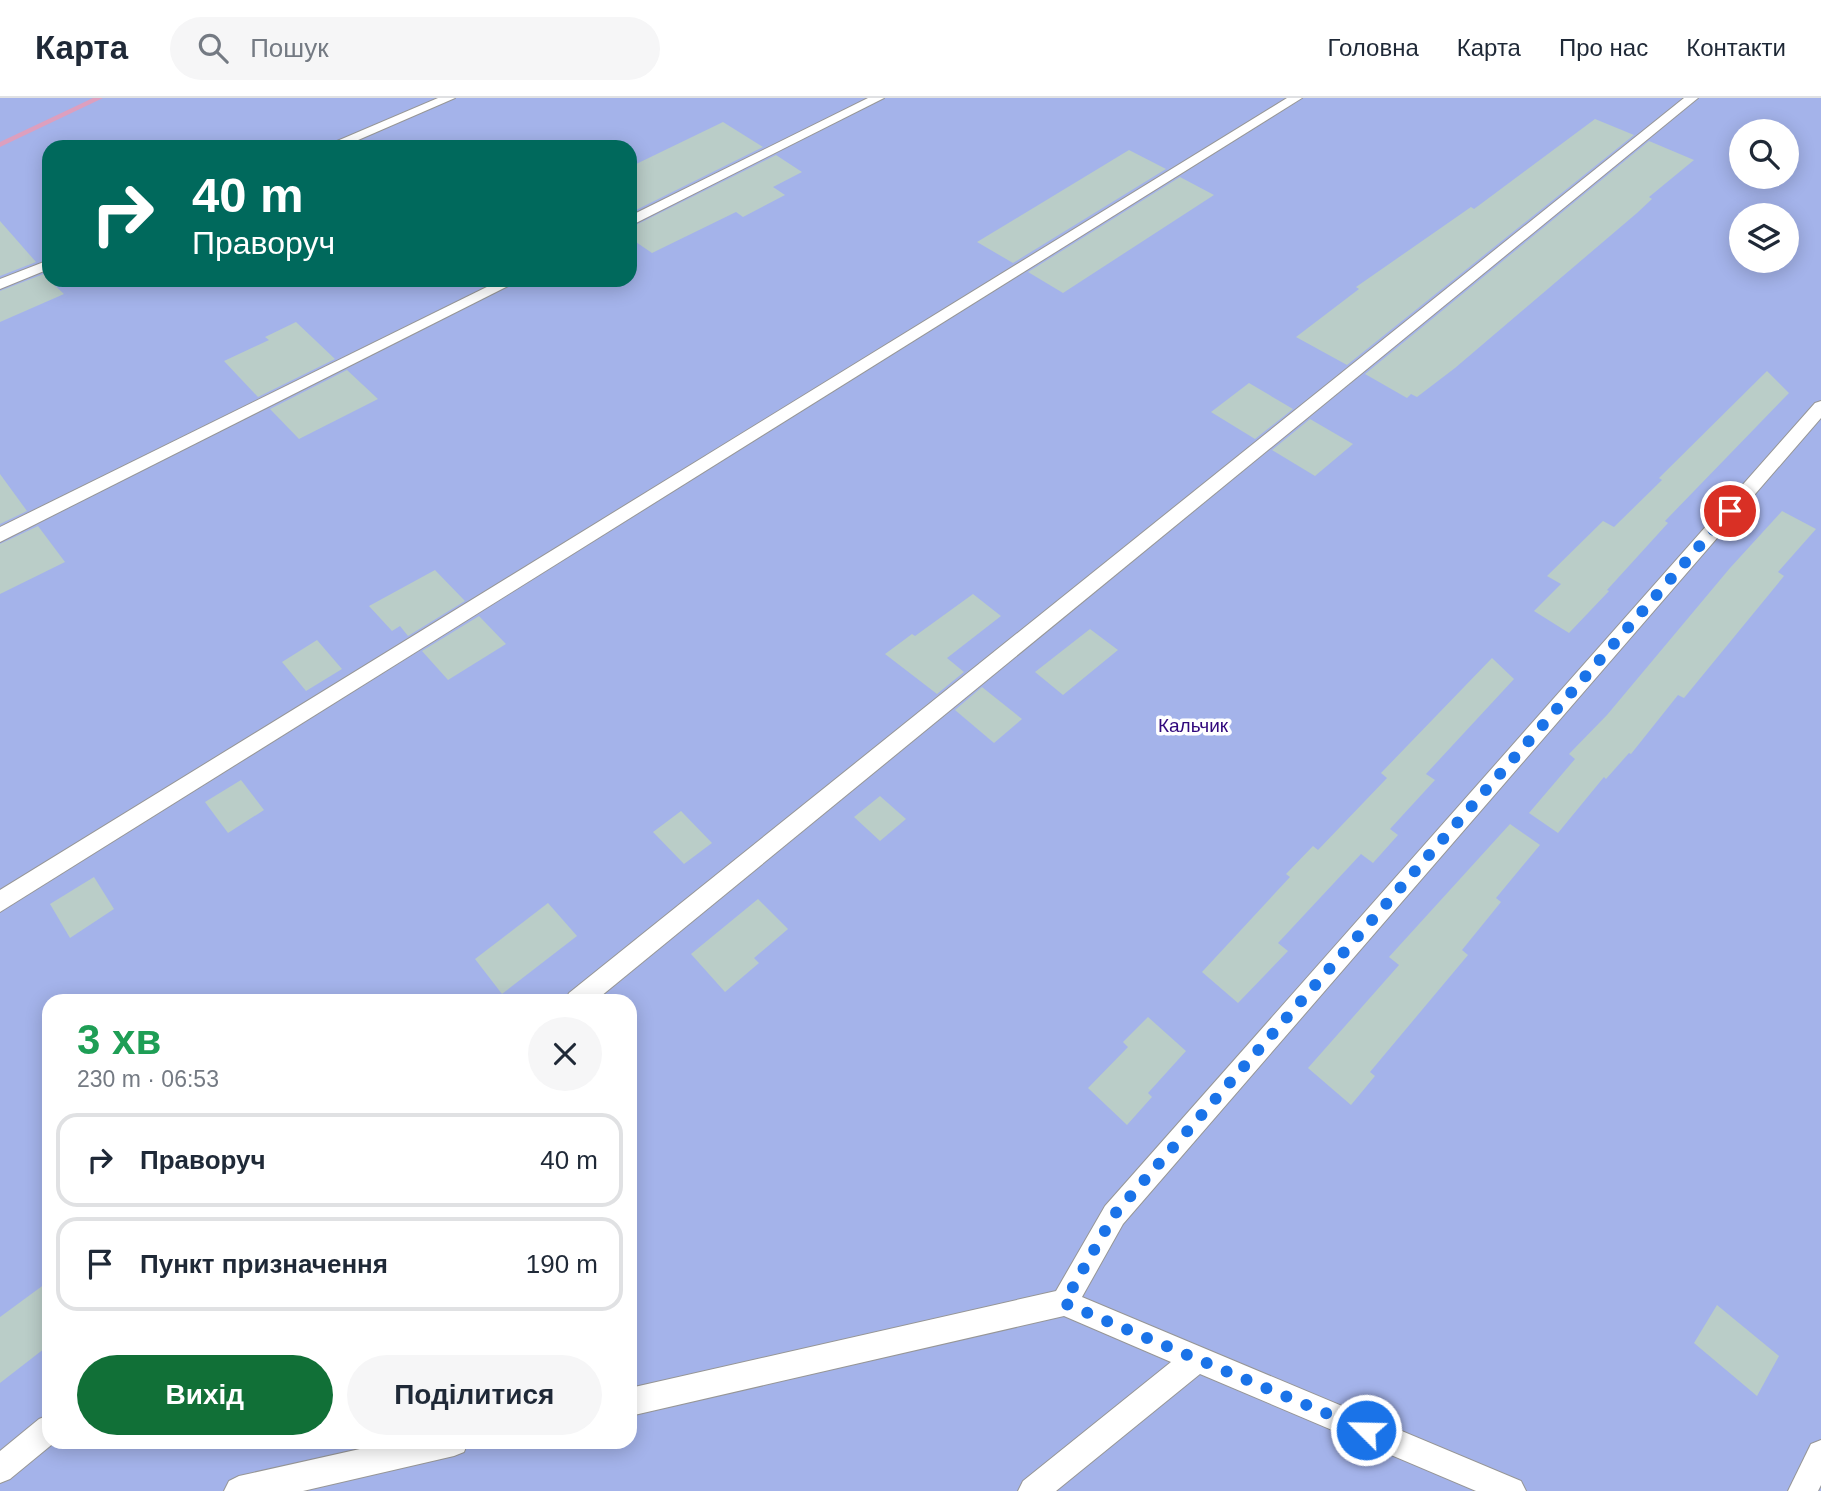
<!DOCTYPE html>
<html lang="uk">
<meta charset="utf-8">
<style>
:root{--surface:#fff;--page:#f6f6f7;--text:#1f2937;--muted:#747a83;--line:#e0e1e3;--accent:#117037}
body{margin:0;font-family:Arial,sans-serif;background:var(--page);color:var(--text);height:100vh;display:flex;flex-direction:column;font-size:26px;white-space:nowrap}
*{box-sizing:border-box;margin:0}
p{font-size:23px;color:var(--muted)}
.icon{flex:none;width:38px;height:38px;fill:none;stroke:currentColor;stroke-width:2;stroke-linecap:round;stroke-linejoin:round}
.map{position:relative;flex:1;overflow:hidden}
.drawer{position:absolute;left:42px;top:896px;width:595px;height:455px;display:flex;flex-direction:column;background:var(--surface);border-radius:21px;box-shadow:0 4px 18px #0003}
.drawer>*{flex:none}
.top-card{position:absolute;left:42px;top:42px;width:595px;height:147px;border-radius:21px;box-shadow:0 4px 18px #0003;background:#00695c;color:#fff;overflow:hidden}
.controls{position:absolute;left:1729px;top:21px;display:grid;gap:14px}
.controls a{display:grid;place-items:center;width:70px;height:70px;border-radius:50%;background:var(--surface);box-shadow:0 4px 18px #0003;font-size:35px}
.pin{position:absolute;display:grid;place-items:center;width:60px;height:60px;color:#fff;margin:-30px;border:4px solid #fff;border-radius:50%;box-shadow:0 2px 7px #0007}
.me{position:absolute;width:77px;margin:-38px;rotate:293deg;stroke-linejoin:round;filter:drop-shadow(0 0 5px #0008)}
.turn{display:flex;align-items:center;gap:24px;height:147px;padding:0 35px;font-size:32px}
.turn .icon{width:91px;height:91px;stroke-width:2.5}
.turn b{display:block;font-size:49px;line-height:60px}
.round{display:grid;place-items:center;flex:none;width:74px;height:74px;border-radius:37px;background:var(--page)}
.overview{display:flex;align-items:center;justify-content:space-between;height:119px;padding:0 35px}
h1{font-size:42px;font-weight:700;line-height:52px;color:#1e9e55}
.primary-button{display:flex;gap:14px;margin-top:auto;padding:14px 35px}
.primary-button a{flex:1;height:80px;border-radius:42px;background:var(--accent);color:#fff;font-size:28px;font-weight:700;line-height:80px;text-align:center}
.primary-button a+a{background:var(--page);color:var(--text)}
ul{padding:0;list-style:none}
li{display:flex;align-items:center;gap:21px;height:94px;margin:0 14px 10px;padding:0 21px;border:4px solid var(--line);border-radius:21px}
li div{flex:1}
li b{display:block;font-size:26px}
li em{font-style:normal}
header{display:flex;align-items:center;gap:42px;box-sizing:border-box;height:98px;padding:0 35px;background:var(--surface);border-bottom:2px solid var(--line)}
header strong{font-size:33px}
nav{display:flex;gap:38px;margin-inline-start:auto;font-size:24px}
.search{width:490px;height:63px;background:var(--page);display:flex;align-items:center;gap:18px;box-sizing:border-box;padding:0 24px;border-radius:38px;color:var(--muted);font-size:26px}
.map>svg:first-child{display:block}
.grass{fill:#a4b3ea;fill-rule:evenodd}
.lines{fill:none;stroke-linecap:round;stroke-linejoin:round}
.stream{fill:#dd9fbe;fill-rule:evenodd}
.building{fill:#bacdc8}
.lane-casing{stroke:#969696;stroke-width:2}
.lane{fill:#fff;fill-rule:evenodd}
.route{stroke:#1a73e8;stroke-width:12;stroke-dasharray:0 21.6}
.labels{text-anchor:middle;stroke-width:7;stroke-linejoin:round;paint-order:stroke}
.park-label{font-size:19px;fill:#31087c;stroke:#fff}
</style>
<header>
<strong>Карта</strong>
<div class="search"><svg class="icon" aria-label="search" viewBox="0 0 24 24"><circle cx="10" cy="10" r="6"/><path d="M15 15l6 6"/></svg>Пошук</div>
<nav><a>Головна</a><a>Карта</a><a>Про нас</a><a>Контакти</a></nav>
</header>
<div class="map">
<svg width="1821" height="1393" viewBox="0 0 1821 1393">
<rect width="100%" height="100%" fill="#e1eeed"/>
<!-- grass -->
<path class="grass" d="M 0,0 L 1821,0 L 1821,1393 L 0,1393 ZM 1741,33 L 1787,33 L 1787,79 L 1741,79 ZM 49,49 L 630,49 L 630,182 L 49,182 ZM 1741,117 L 1787,117 L 1787,163 L 1741,163 ZM 49,903 L 630,903 L 630,1344 L 49,1344 Z"/>
<g class="lines">
<!-- stream -->
<polygon class="stream" points="93,0 103,0 0,49 0,44"/>
</g>
<!-- building -->
<g class="building">
<polygon points="1595,21 1634,37 1347,267 1296,239 1359,191 1356,189 1471,109 1474,111"/>
<polygon points="723,24 763,49 630,115 630,69"/>
<polygon points="1649,43 1694,62 1649,99 1652,101 1637,115 1455,270 1417,299 1411,296 1407,300 1365,276"/>
<polygon points="1129,52 1166,71 1013,165 977,144"/>
<polygon points="776,57 802,74 773,89 785,97 743,119 736,114 652,155 630,140 630,130"/>
<polygon points="1180,79 1214,97 1063,195 1028,174"/>
<polygon points="0,123 36,164 0,178"/>
<polygon points="46,175 49,182 64,196 0,224 0,193"/>
<polygon points="296,224 335,261 258,299 224,263 269,242 265,239"/>
<polygon points="347,272 378,301 299,341 270,311"/>
<polygon points="1767,273 1789,295 1665,423 1668,425 1607,492 1609,493 1569,535 1534,513 1561,486 1547,478 1603,423 1614,429 1662,382 1659,380"/>
<polygon points="1249,285 1293,311 1255,341 1211,314"/>
<polygon points="1310,321 1353,346 1315,378 1272,352"/>
<polygon points="0,376 27,413 0,426"/>
<polygon points="1782,413 1816,431 1778,474 1784,478 1684,600 1678,597 1631,656 1629,655 1606,681 1604,679 1558,735 1529,715 1575,661 1569,656 1607,617 1730,470"/>
<polygon points="38,428 65,464 0,496 0,446"/>
<polygon points="435,472 465,503 408,538 400,528 392,533 369,508"/>
<polygon points="973,496 1001,518 947,560 964,574 937,596 885,556 912,536 915,538"/>
<polygon points="479,518 506,546 448,582 422,553"/>
<polygon points="1090,531 1118,552 1063,597 1035,574"/>
<polygon points="317,542 342,571 306,593 282,564"/>
<polygon points="1492,560 1514,581 1426,676 1435,682 1390,731 1398,737 1373,765 1361,756 1278,845 1288,853 1238,905 1202,874 1290,779 1286,776 1313,748 1318,752 1387,680 1381,675"/>
<polygon points="982,589 1022,621 994,645 955,612"/>
<polygon points="241,682 264,712 228,735 205,704"/>
<polygon points="880,698 906,721 880,743 854,719"/>
<polygon points="681,713 712,745 684,766 653,734"/>
<polygon points="1510,726 1540,747 1496,800 1501,804 1462,852 1468,857 1370,974 1375,978 1351,1007 1308,970 1399,867 1389,859"/>
<polygon points="94,779 114,811 70,840 50,806"/>
<polygon points="758,801 788,831 754,860 759,865 725,894 691,856"/>
<polygon points="548,805 577,838 502,896 475,861"/>
<polygon points="1148,919 1186,953 1148,995 1152,999 1127,1027 1088,990 1128,949 1123,944"/>
<polygon points="49,1183 49,1247 0,1285 0,1219"/>
<polygon points="1717,1207 1779,1258 1757,1298 1694,1245"/>
</g>
<g class="lines">
<!-- lane casing -->
<g class="lane-casing">
<g id="lane">
<polygon points="438,0 455,0 342,49 323,49"/>
<polygon points="868,0 884,0 630,128 630,118"/>
<polygon points="1287,0 1302,0 0,814 0,792"/>
<polygon points="1684,0 1698,0 595,903 565,903 569,895"/>
<polygon points="49,162 49,171 0,191 0,181"/>
<polygon points="501,182 520,182 0,444 0,429"/>
<polygon points="1821,303 1821,320 1123,1126 1082,1199 1521,1383 1526,1393 1476,1393 1200,1276 1056,1393 1018,1393 1023,1383 1171,1264 1064,1218 630,1318 630,1290 1056,1193 1105,1108 1815,305"/>
<polygon points="49,1317 49,1344 55,1344 10,1381 0,1385 0,1353 39,1321"/>
<polygon points="1821,1342 1821,1387 1818,1393 1788,1393 1811,1346"/>
<polygon points="391,1344 468,1344 464,1354 454,1358 303,1393 224,1393 229,1383 239,1378"/>
</g>
</g>
<!-- lane -->
<use href="#lane" class="lane"/>
</g>
<g class="lines">
<!-- route -->
<polyline class="route" points="1366,1332 1064,1205 1114,1117 1730,413"/>
</g>
<g class="labels">
<!-- park labels -->
<g class="park-label">
<text x="1193" y="634">Кальчик</text>
</g>
</g>
</svg>
<div class="controls">
<a><svg class="icon" aria-label="search" viewBox="0 0 24 24"><circle cx="10" cy="10" r="6"/><path d="M15 15l6 6"/></svg></a>
<a><svg class="icon" aria-label="layers" viewBox="0 0 24 24"><path d="M12 4l9 5-9 5-9-5zM3 14l9 5 9-5"/></svg></a>
</div>
<div class="pin" style="left:1730px;top:413px;background:#d93025"><svg class="icon" aria-label="arrive" viewBox="0 0 24 24"><path d="M6 21V4h12l-3 4 3 4H6"/></svg></div>
<svg class="me" style="left:1366px;top:1332px" viewBox="-20 -20 40 40"><circle r="17" fill="#1a73e8" stroke="#fff" stroke-width="3"/><path d="M0-11L8 9 0 5-8 9z" fill="#fff"/></svg>
<div class="top-card">
<div class="turn"><svg class="icon" aria-label="right" viewBox="0 0 24 24"><path d="M7 20v-9h11M14 6l5 5-5 5"/></svg><div><b>40 m</b>Праворуч</div></div>
</div>
<section class="drawer">
<div class="overview"><div><h1>3 хв</h1><p>230 m · 06:53</p></div><a class="round"><svg class="icon" aria-label="close" viewBox="0 0 24 24"><path d="M6 6l12 12M18 6L6 18"/></svg></a></div>
<ul>
<li><svg class="icon" aria-label="right" viewBox="0 0 24 24"><path d="M7 20v-9h11M14 6l5 5-5 5"/></svg><div><b>Праворуч</b></div><em>40 m</em></li>
<li><svg class="icon" aria-label="arrive" viewBox="0 0 24 24"><path d="M6 21V4h12l-3 4 3 4H6"/></svg><div><b>Пункт призначення</b></div><em>190 m</em></li>
</ul>
<div class="primary-button"><a>Вихід</a><a>Поділитися</a></div>
</section>
</div>
